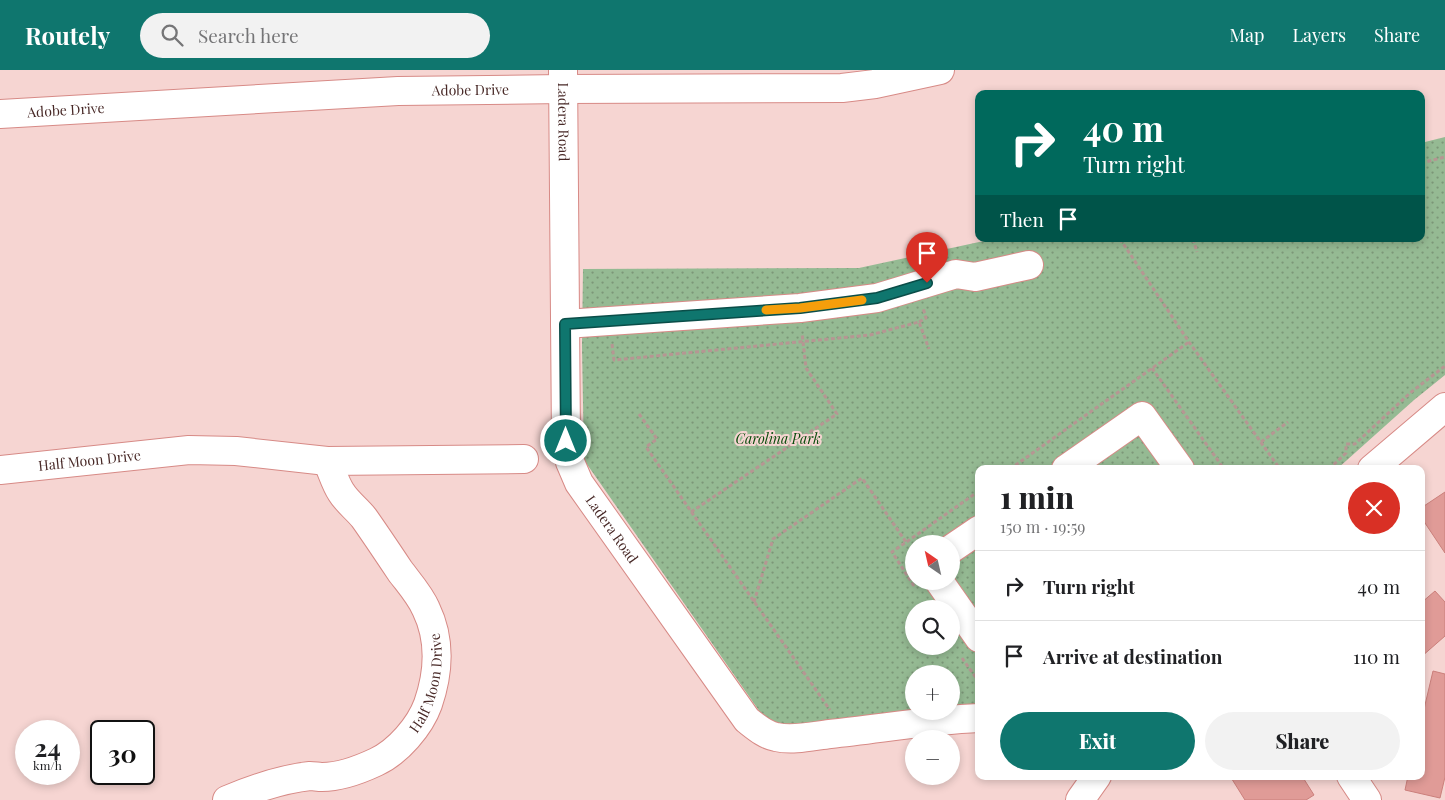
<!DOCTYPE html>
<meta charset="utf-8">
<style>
:root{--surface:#fff;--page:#f2f2f2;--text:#202124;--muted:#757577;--line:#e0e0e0;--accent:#0f766e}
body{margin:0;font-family:"Playfair Display",serif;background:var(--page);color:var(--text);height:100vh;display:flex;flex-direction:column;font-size:19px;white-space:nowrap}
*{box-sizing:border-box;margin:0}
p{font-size:16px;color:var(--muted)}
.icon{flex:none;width:28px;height:28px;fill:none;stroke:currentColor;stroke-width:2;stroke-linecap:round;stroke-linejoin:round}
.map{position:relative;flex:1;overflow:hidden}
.sheet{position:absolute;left:975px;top:395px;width:450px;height:315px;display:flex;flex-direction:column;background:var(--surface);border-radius:10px;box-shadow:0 2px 8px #0003}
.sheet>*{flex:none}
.guide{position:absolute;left:975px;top:20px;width:450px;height:152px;border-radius:10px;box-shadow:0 2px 8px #0003;background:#00695c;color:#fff;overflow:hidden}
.needle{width:32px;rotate:326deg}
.fabs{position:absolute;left:905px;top:465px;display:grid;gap:10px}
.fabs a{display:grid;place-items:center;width:55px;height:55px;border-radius:50%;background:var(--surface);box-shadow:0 2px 8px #0003;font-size:25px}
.speed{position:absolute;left:15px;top:650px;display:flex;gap:10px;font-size:25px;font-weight:700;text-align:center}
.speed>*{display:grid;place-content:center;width:65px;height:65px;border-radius:50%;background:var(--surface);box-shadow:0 2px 8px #0003;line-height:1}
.speed small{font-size:12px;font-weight:400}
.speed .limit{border:2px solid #111;border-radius:8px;background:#fff;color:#111}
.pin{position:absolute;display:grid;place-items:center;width:42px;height:42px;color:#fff;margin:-51px -21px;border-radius:50% 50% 50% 0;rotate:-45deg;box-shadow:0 0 5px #0007}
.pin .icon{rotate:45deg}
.me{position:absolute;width:55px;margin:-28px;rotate:0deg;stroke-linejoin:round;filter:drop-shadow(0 0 4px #0008)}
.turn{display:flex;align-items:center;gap:18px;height:105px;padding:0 25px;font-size:22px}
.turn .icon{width:65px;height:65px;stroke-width:2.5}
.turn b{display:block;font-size:35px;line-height:42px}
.then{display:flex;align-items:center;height:48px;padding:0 25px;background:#0003;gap:10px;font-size:19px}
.round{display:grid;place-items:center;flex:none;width:52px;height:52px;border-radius:26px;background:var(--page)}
.headline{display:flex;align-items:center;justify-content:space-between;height:85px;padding:0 25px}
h1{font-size:30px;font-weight:800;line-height:38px}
.button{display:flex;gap:10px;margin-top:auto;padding:10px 25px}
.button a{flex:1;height:58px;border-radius:30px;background:var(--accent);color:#fff;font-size:20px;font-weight:800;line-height:58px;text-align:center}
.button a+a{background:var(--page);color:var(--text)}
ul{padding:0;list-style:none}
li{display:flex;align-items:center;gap:15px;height:70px;padding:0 25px;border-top:1px solid var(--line)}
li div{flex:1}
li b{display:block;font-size:19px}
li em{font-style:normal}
header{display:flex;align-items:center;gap:30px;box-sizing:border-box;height:70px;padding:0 25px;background:var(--accent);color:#fff}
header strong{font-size:24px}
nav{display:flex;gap:28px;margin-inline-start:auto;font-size:18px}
.search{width:350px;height:45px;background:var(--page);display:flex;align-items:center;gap:12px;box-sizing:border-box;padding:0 18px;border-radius:28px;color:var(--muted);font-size:19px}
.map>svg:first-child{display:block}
.park{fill:url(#park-dots);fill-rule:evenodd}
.building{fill:#e09b97;stroke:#cb7f7b}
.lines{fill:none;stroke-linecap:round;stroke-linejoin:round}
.minor-casing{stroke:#d78a86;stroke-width:30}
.major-casing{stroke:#d78a86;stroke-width:30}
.path{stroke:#b69693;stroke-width:3;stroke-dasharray:4 2.5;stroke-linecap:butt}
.minor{stroke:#fff;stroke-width:28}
.major{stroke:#fff;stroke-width:28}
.route-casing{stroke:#0a4d48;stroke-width:12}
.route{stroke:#0f766e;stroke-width:9}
.slow{stroke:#f59e0b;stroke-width:9}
.labels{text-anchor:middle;stroke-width:4;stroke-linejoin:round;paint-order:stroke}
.street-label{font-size:14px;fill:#482927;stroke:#f6d5d2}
.park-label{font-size:14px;font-style:italic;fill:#0b4d0d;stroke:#f6d5d2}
</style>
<header>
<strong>Routely</strong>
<div class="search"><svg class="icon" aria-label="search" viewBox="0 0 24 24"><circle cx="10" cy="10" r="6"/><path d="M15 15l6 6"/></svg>Search here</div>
<nav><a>Map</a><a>Layers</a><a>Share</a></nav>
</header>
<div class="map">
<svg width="1445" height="730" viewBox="0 0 1445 730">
<defs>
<pattern id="park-dots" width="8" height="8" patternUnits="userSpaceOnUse" patternTransform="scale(1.25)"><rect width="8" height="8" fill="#95ba93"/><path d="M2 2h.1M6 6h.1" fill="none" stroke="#7c9778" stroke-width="1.8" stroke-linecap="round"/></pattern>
</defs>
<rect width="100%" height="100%" fill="#f6d5d2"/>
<!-- park -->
<path class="park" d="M 1445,67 L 1445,305 L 1414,330 L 1337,399 L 979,399 L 979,635 L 951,639 L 951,604 L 914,604 L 914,641 L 801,659 L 769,655 L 584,390 L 582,276 L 583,199 L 859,198 L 993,169 L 1421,169 L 1421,73 ZM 914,474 L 951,474 L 951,511 L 914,511 ZM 914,539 L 951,539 L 951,576 L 914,576 Z"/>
<!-- building -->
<g class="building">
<polygon points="1445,422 1445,483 1421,447 1421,438"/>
<polygon points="1435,521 1445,532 1445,566 1421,587 1421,533"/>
<polygon points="1433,601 1445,604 1445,707 1440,728 1405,720 1408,706 1421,706 1421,652"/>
<polygon points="1230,706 1302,706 1314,725 1306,730 1245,730"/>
</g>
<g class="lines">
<!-- minor casing -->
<g class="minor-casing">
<g id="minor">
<path id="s1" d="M 563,0 L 566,371 L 570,392 L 579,413 L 747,650 C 756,657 765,665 776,667 C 793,671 813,666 830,664 C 879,659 929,650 979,648"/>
<path id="s2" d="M 0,44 L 398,21 L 563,19 L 842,18 L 875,14 L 940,0"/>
<polyline points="565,254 800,238 877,228 956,204 975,207 1029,195"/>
<polyline points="1066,399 1142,346 1180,399"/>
<path id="s3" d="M 0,400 L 189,380 L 236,381 L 327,391 L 524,389"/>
<polyline points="951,479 979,460"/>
<polyline points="939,511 979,568"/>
<polyline points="1351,706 1367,730"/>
<path id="s4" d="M 227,730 C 253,719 281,709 310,706 C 314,706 318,707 322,707 C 340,707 359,700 376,692 C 398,682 420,656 428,634 C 439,602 441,570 426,539 C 420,525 409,513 400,501 C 388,483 376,465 364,448 C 357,439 347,432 341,422 C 335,413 332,401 327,391"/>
</g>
</g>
<!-- major casing -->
<g class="major-casing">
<g id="major">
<polyline points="1372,399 1445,337"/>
<polyline points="1080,730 1097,706"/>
</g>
</g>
<!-- path -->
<g class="path">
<polyline points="1421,93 1445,87"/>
<polyline points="1120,169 1189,272 1280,399"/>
<polyline points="1193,169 1197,182"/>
<polyline points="919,252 926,248 923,238"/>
<polyline points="612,274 614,290 870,265 919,252 929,279"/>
<polyline points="1152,298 1224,399"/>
<polyline points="639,344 657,369 646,377 830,640"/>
<polyline points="1261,372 1288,352"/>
<polyline points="1010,399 1189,272"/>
<polyline points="1329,399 1346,383 1346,374 1355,374 1410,323 1445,296"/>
<polyline points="691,442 837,344 806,298 802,263"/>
<polyline points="914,516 892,482 979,421"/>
<polyline points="754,532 773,469 862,408 906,472"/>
<polyline points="962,588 979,612"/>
</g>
<!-- minor -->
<use href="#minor" class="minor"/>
<!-- major -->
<use href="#major" class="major"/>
</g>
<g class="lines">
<!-- route casing -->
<g class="route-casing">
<polyline id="route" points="566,371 565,254 800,238 877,228 927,213"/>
</g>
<!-- route -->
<use href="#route" class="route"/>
<!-- slow -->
<polyline class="slow" points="766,240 800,238 862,230"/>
</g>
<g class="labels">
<!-- street labels -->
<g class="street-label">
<text dy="5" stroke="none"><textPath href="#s2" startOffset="471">Adobe Drive</textPath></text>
<text dy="5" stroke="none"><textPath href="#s2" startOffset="66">Adobe Drive</textPath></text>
<text dy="5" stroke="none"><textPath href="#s1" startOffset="52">Ladera Road</textPath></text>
<text dy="5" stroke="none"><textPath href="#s3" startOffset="90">Half Moon Drive</textPath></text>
<text dy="5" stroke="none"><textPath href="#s1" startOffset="472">Ladera Road</textPath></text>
<text dy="5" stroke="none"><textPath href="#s4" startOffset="255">Half Moon Drive</textPath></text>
</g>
<!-- park labels -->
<g class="park-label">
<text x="778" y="374">Carolina Park</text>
</g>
</g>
</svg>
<div class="fabs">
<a><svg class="needle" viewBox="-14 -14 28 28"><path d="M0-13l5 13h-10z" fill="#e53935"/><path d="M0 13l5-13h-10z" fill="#757577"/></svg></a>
<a><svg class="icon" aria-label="search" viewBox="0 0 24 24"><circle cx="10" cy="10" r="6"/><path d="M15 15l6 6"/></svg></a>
<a>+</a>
<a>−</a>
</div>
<div class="speed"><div>24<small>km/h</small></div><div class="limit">30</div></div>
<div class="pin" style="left:927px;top:213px;background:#d93025"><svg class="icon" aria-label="arrive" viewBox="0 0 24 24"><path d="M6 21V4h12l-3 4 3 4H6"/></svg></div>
<svg class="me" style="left:566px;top:371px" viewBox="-20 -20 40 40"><circle r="17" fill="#0f766e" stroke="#fff" stroke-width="3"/><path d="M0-11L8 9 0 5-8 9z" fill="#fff"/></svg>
<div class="guide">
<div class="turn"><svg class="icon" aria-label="right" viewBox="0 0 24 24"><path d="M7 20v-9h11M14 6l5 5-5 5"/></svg><div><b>40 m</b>Turn right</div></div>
<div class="then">Then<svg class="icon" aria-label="arrive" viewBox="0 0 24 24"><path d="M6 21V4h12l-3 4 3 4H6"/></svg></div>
</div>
<section class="sheet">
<div class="headline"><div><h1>1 min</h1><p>150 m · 19:59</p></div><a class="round" style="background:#d93025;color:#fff"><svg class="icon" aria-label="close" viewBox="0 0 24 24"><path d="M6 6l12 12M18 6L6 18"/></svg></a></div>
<ul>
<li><svg class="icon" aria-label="right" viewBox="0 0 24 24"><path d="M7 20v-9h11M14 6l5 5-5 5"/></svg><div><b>Turn right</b></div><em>40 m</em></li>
<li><svg class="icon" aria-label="arrive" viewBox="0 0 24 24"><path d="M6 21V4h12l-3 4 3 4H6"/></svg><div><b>Arrive at destination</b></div><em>110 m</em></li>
</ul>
<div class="button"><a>Exit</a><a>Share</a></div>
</section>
</div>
